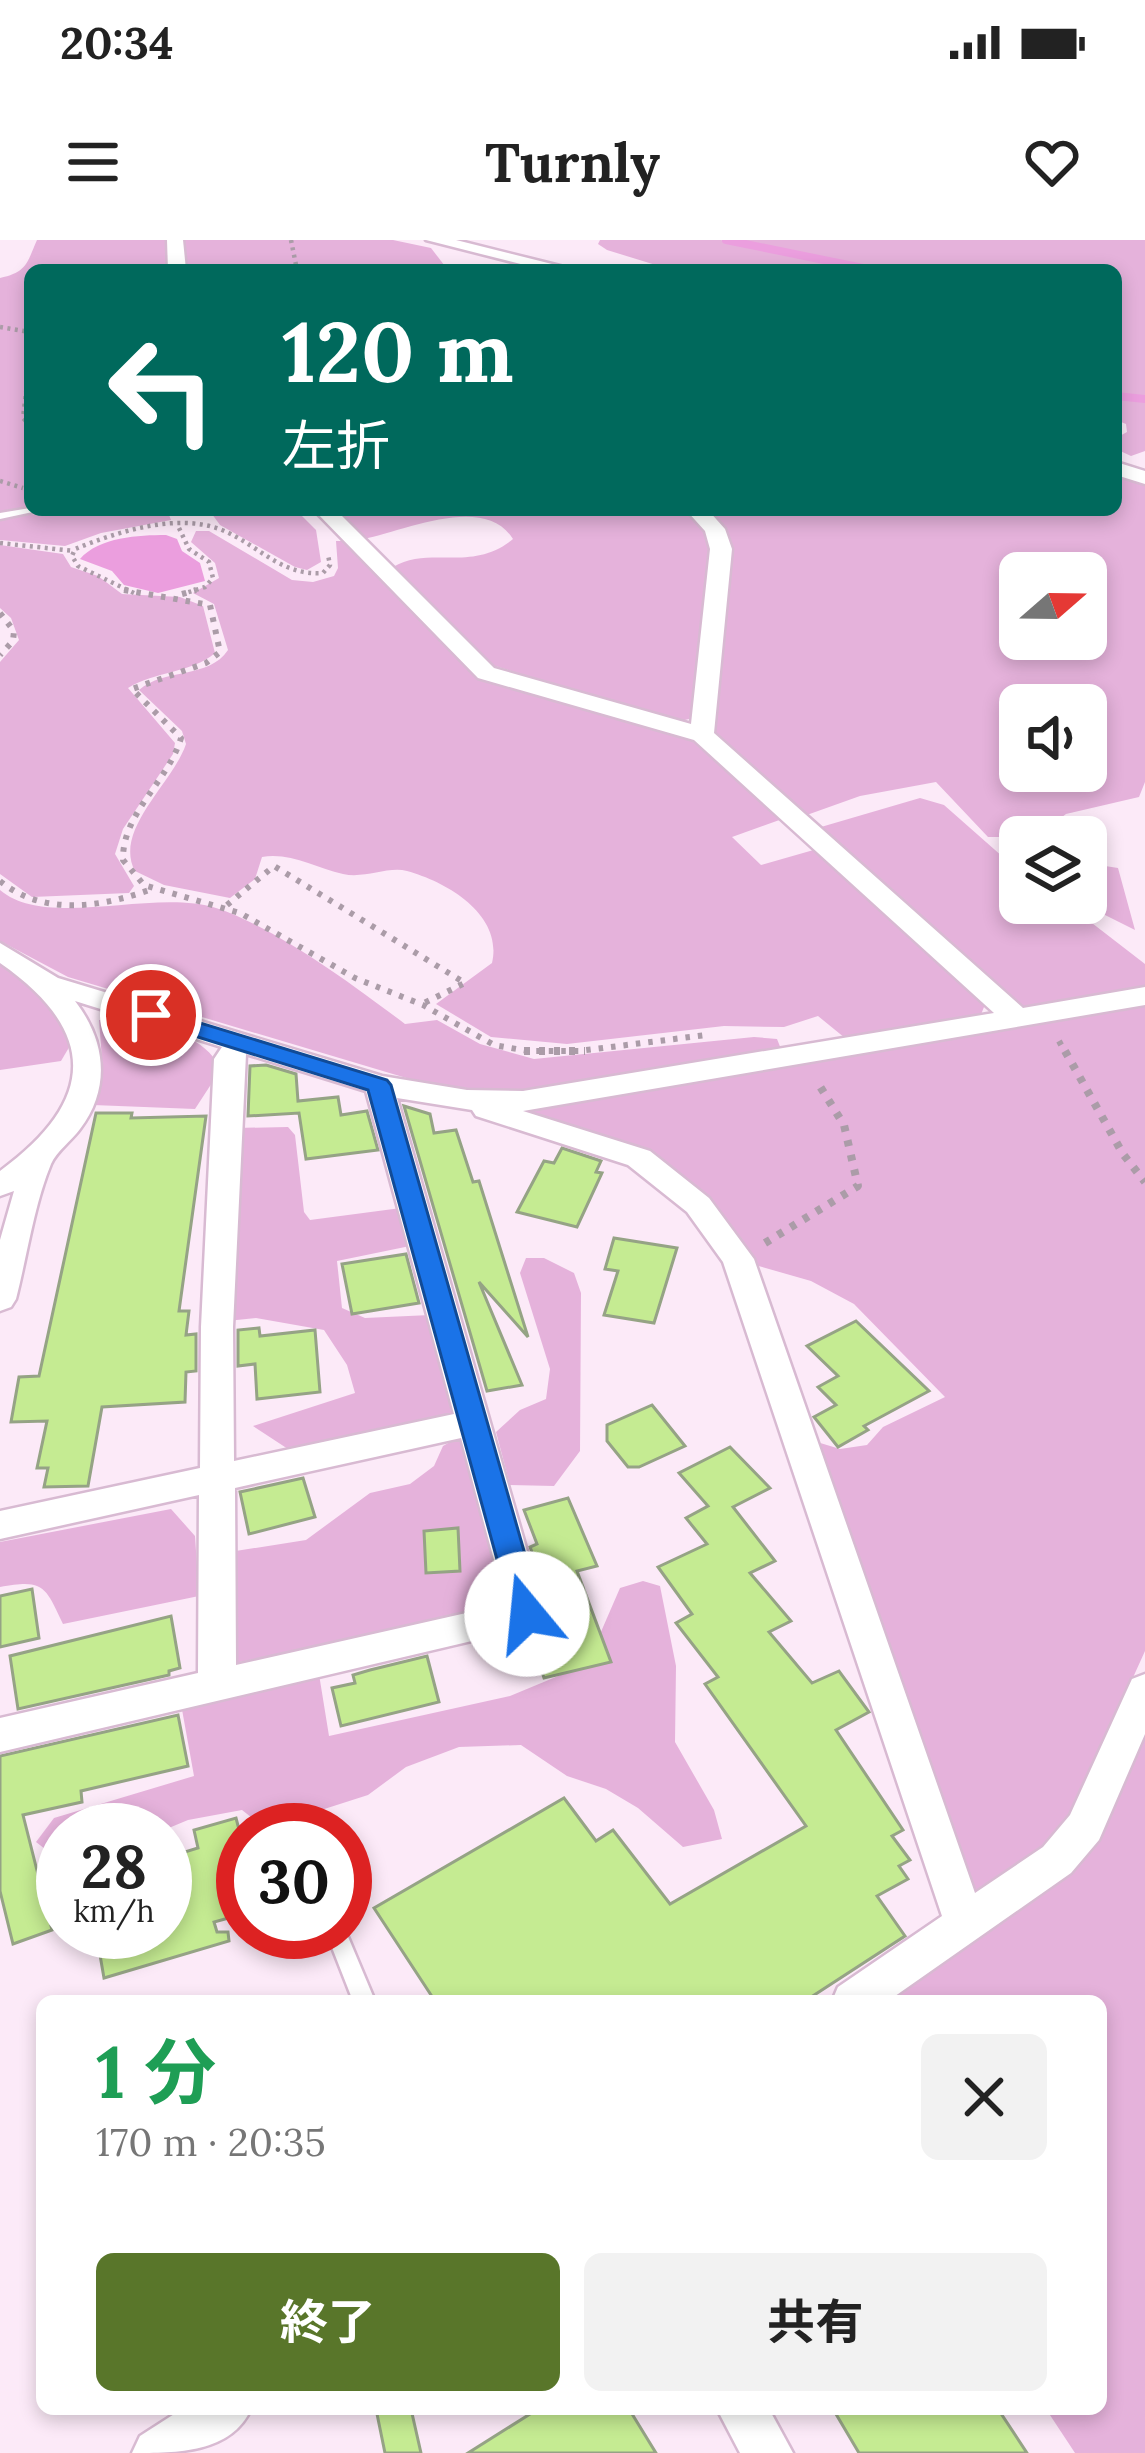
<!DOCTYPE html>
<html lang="ja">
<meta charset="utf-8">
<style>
:root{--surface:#fff;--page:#f2f2f2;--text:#222;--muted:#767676;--accent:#59762a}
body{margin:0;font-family:Lora,"Noto Sans JP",serif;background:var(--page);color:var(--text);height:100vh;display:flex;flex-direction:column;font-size:45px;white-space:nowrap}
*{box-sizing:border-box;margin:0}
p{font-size:39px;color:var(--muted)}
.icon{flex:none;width:66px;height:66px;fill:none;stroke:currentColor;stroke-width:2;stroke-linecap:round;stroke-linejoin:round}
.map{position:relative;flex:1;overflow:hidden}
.details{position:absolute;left:36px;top:1755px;width:1071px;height:420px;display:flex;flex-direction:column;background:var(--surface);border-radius:18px;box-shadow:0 6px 18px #0003}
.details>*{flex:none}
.banner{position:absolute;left:24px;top:24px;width:1098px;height:252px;border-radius:18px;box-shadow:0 6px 18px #0003;background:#00695c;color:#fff;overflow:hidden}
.needle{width:78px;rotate:70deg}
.buttons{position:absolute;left:999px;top:312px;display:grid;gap:24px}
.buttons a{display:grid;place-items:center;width:108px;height:108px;border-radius:18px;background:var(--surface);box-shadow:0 6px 18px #0003;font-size:60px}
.speed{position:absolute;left:36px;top:1563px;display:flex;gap:24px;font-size:60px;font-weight:700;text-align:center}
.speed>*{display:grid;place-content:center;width:156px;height:156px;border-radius:50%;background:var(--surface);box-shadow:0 6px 18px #0003;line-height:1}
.speed small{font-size:30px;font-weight:400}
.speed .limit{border:18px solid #d22;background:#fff;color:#111}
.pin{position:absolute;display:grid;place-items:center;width:102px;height:102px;color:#fff;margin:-51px;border:6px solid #fff;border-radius:50%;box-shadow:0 3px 12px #0007}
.me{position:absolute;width:132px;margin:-66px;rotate:343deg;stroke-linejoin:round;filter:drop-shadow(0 0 9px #0008)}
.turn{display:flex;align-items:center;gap:42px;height:252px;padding:0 60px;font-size:54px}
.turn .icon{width:156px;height:156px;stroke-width:2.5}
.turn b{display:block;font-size:84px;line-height:102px}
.round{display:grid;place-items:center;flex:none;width:126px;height:126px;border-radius:18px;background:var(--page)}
.headline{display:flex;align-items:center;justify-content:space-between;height:204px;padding:0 60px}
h1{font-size:72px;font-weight:700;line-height:90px;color:#1e9e55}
.primary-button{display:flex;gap:24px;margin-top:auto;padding:24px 60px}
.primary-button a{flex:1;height:138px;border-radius:18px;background:var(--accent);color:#fff;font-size:48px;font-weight:700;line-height:138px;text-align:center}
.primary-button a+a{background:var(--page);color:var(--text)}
.status{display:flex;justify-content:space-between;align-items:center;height:84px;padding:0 60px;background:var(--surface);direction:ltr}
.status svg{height:33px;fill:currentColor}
header{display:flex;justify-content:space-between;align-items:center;height:156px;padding:0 60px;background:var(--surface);font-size:54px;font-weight:700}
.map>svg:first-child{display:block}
.green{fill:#e5b2db;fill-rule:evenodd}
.water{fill:#eb9ede}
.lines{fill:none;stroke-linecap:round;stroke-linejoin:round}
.stream{stroke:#eb9ede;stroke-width:8}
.building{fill:#c5eb92;stroke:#95a385;stroke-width:3}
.lane-casing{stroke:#d8bad2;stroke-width:5}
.street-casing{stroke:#d8bad2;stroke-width:5}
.path-far2{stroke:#ab9ca8;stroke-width:4.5;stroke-dasharray:3 4.5;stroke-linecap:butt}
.path-far1{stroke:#ab9ca8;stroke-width:6;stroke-dasharray:4.5 8;stroke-linecap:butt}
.path{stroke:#ab9ca8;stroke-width:8;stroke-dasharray:6 9;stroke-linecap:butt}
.lane{fill:#fff;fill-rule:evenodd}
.street{fill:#fff;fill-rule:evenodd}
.route{fill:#1a73e8;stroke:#114b97;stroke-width:3}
</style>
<div class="status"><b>20:34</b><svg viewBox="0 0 49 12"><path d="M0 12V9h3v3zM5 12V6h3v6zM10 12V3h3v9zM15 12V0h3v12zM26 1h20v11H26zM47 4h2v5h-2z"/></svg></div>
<header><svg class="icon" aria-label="menu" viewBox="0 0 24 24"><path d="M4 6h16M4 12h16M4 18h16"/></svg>Turnly<svg class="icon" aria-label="heart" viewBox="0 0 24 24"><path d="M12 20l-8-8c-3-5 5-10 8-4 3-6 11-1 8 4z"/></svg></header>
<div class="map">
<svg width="1145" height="2213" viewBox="0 0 1145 2213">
<rect width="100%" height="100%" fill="#fceaf8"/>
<!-- green -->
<g class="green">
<path d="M 37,0 L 167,0 L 169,30 L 30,30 L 30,268 L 0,272 L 0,38 C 28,32 27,22 37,0 Z"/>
<polygon points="182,0 393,0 431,8 448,30 184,30"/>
<polygon points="600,0 721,0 868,30 672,30 607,10 598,4"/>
<polygon points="736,0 1145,0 1145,158 1116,154 1116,30 879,30"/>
<polygon points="1116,157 1145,161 1145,211 1131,216 1116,209 1116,198 1127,192 1126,184 1116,180"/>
<path d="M 1116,232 L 1145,242 L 1145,542 L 1139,557 L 1066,574 L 1053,584 L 1052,597 L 988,597 L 936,542 L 860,556 L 804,576 L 711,493 L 728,310 L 701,270 L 1116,270 ZM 1020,333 L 1086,333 L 1086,399 L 1020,399 ZM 1020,465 L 1086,465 L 1086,531 L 1020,531 Z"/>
<polygon points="65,270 167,270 171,280 101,293 65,306 0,300 0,279"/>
<polygon points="209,270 296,270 316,290 321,322 307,330 295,327 220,285"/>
<path d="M 334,270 L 687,270 L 713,301 L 698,477 L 676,482 L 492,425 L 393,327 C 429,305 472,333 513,299 C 485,253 404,291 363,299 Z"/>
<path d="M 196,291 L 209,291 L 292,340 L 313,342 L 334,336 L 338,328 L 336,301 L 344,301 L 480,436 L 691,500 L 785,578 L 732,597 L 761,625 L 817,609 L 986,762 L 980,777 L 845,798 L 818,776 L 784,787 L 724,786 L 567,804 L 491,797 L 436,764 L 492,723 C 503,676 450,643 407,631 C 388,626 365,639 343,634 C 316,628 290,612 262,617 L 255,639 L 230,658 L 164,645 L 135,631 C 113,590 173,543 186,504 L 182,491 L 139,450 C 164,428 209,439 228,410 L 214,364 L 193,353 L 219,338 L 215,323 L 191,302 Z"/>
<path d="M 0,305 L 63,314 L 71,327 L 98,336 L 122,354 L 180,357 L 203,366 L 215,413 C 192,433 155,431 128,448 L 175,503 L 173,514 L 123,589 L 115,614 L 134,646 L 129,653 L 32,657 L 0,634 L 0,422 L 19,400 L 11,378 L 0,368 Z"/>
<polygon points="920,558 944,565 1020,632 1020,663 1066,663 1145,724 1145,748 1030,768 1016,765 821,587"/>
<polygon points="1086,623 1118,628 1135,690 1081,663 1086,663"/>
<path d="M 0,650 C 47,690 153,648 216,668 C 275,687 355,746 405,784 L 437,780 L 480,804 L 534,819 L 754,797 L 777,799 L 781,809 L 529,851 L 480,850 L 413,840 L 68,737 L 0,701 Z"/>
<polygon points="0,723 45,754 71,804 61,821 0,830"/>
<polygon points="1145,764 1145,1411 1068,1581 1032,1619 981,1658 965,1652 817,1202 840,1209 867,1205 883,1187 945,1157 854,1064 811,1041 755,1025 638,908 601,894 510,871"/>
<path d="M 132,778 C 165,789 204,795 221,829 L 195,869 L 93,865 L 103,833 L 99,780 Z"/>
<polygon points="288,887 295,895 304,972 310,980 401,968 410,1006 337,1021 342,1068 365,1078 430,1075 452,1176 288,1209 253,1186 355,1153 347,1125 324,1090 256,1078 227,1081 235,888"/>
<polygon points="526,1018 544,1018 574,1033 581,1053 580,1211 554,1246 510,1245 496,1192 520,1170 546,1159 550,1129 520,1033"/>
<polygon points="464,1194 510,1367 230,1424 223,1313 306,1300 370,1253 410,1244 434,1226 443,1206"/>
<path d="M 171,1269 L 195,1296 L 199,1356 L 63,1384 C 45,1346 44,1339 0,1347 L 0,1302 Z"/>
<polygon points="643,1341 660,1346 676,1426 675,1502 714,1570 722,1599 683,1607 638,1568 606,1549 567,1536 521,1505 459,1507 406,1527 368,1555 265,1588 242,1570 188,1580 164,1590 63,1590 63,1623 36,1602 54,1578 194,1536 181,1464 318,1428 329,1496 510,1456 587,1424 620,1348"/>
<polygon points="1145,1482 1145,2213 1075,2213 1046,2169 1101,2169 1101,1761 877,1761 1077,1622"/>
</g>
<!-- water -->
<path class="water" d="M 166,295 L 177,299 L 182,311 L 200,323 L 205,341 L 158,353 L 124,345 L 112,331 L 80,319 C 99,297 139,295 166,295 Z"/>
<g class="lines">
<!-- stream -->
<g class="stream">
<polyline points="726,0 873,30"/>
<polyline points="1116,156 1145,159"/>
</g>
</g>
<!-- building -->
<g class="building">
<polygon points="266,825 296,834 298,861 338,857 341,875 367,871 378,910 306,919 299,873 248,876 250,826"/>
<polygon points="404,866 430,874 434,893 456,890 473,942 479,941 528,1097 479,1042 522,1145 487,1151"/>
<polygon points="96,873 132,873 131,878 206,876 179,1071 189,1071 186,1095 196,1094 196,1131 186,1132 185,1162 102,1167 88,1246 44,1247 48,1228 37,1228 47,1181 11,1182 19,1137 39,1136"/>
<polygon points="562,908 601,921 596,932 602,933 577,987 517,972 544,921 554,923"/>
<polygon points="614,998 677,1008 654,1083 604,1075 618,1031 605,1029"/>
<polygon points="406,1014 419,1063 352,1074 342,1024"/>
<polygon points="856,1081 929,1151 864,1186 868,1190 838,1207 814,1177 836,1165 818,1147 838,1136 807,1106"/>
<polygon points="259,1088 260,1096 315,1090 320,1152 257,1159 255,1124 238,1126 238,1090"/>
<polygon points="652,1165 685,1206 639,1227 628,1227 607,1201 607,1185"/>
<polygon points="730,1207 770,1248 733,1267 775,1321 750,1333 791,1381 769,1392 812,1443 839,1431 869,1472 836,1490 903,1590 892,1596 910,1620 899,1626 908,1639 877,1656 905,1696 805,1761 435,1761 374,1668 564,1558 596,1601 613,1590 670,1664 806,1586 705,1444 718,1437 676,1383 692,1374 658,1327 707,1304 686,1278 708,1266 679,1233"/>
<polygon points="303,1238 315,1277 249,1294 240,1252"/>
<polygon points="568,1258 597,1326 577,1331 611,1422 544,1438 529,1392 559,1379 530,1307 537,1304 524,1270"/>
<polygon points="458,1288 460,1331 426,1333 424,1291"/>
<polygon points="32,1349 39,1398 0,1407 0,1356"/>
<polygon points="171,1376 180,1428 169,1431 169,1435 18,1469 10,1416"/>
<polygon points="427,1416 439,1462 341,1486 332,1448 355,1443 353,1435 370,1430"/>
<polygon points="178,1475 188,1526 81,1551 82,1562 23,1575 52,1690 13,1704 0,1651 0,1516"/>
<polygon points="236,1578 243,1605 243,1674 214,1682 217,1692 228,1692 229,1701 104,1738 96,1692 165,1692 165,1618 198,1608 194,1590"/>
<polygon points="376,2169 411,2169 421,2213 385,2213"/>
<polygon points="538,2169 629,2169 656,2213 468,2213"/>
<polygon points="833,2169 998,2169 1027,2213 859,2213"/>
</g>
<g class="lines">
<!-- lane casing -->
<g class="lane-casing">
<g id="lane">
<polygon points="30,268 42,270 0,279 0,273"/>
<polygon points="345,1689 346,1692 375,1761 353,1761 326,1692 345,1692"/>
</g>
</g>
<!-- street casing -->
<g class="street-casing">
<g id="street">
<polygon points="167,0 183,0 186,30 168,30"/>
<polygon points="426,0 456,0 576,30 544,30"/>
<polygon points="1116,222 1145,231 1145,244 1116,235"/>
<path d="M 314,270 L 336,270 L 494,428 L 691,484 L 710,309 L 705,291 L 686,270 L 708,270 L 725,289 L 732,309 L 714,493 L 1023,768 L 1145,747 L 1145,765 L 523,871 L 650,911 L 709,958 L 754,1019 L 975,1653 L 1043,1607 L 1070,1575 L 1132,1439 L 1145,1434 L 1145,1494 L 1099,1600 L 1071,1633 L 888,1761 L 832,1761 L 838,1747 L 942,1676 L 723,1022 L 687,972 L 628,925 L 476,876 L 472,870 L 397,858 L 545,1374 L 540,1385 L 0,1512 L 0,1478 L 198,1433 L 199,1255 L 0,1299 L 0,1271 L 200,1228 L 201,1087 L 214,819 L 222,807 L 75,761 C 106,801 111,848 80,889 C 72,900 56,912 51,924 C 34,965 27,1016 16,1059 L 11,1067 L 0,1071 L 0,1000 L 14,951 L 0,956 L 0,931 C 96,861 99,792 0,723 L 0,703 L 58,738 L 382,836 L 467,850 L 523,851 L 994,773 L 694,500 L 478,438 ZM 246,814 L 366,851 L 454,1174 L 234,1221 L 233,1087 ZM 461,1198 L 506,1364 L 236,1425 L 235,1248 Z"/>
<path d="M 182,2169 L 251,2169 C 231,2213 177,2213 132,2213 L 140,2196 Z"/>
<polygon points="717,2169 769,2169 793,2213 740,2213"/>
</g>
</g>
<!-- path-far2 -->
<g class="path-far2">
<polyline points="291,0 297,30"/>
<polyline points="0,87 30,92"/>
<polyline points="30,119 23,178 30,185"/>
<polyline points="0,241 23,248"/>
<polyline points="179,288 189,309 209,322 213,338 205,347 186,353"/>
<polyline points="0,303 74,311"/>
<path d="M 134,353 L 78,326 L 72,316 L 75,309 C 117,292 177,272 222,290 C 259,305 280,336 323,333 L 330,325 L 328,315"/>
</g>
<!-- path-far1 -->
<g class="path-far1">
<path d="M 124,350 L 210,365 L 220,412 L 206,423 L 132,449 L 181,498 C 168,542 122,573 123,620 L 144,645 L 240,673 L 355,738 L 423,765 L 494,805 L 528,811 L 579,811 L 706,795"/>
<polyline points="182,354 196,350"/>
<polyline points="0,373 14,391 13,401 0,415"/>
<path d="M 0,641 C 44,677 102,667 152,649"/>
<polyline points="227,665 274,626 465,743 422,764"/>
<polyline points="1059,801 1066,814"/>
</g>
<!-- path -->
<g class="path">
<polyline points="524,811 585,811"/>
<polyline points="1065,811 1123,914 1145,942"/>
<polyline points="765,1003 858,946 844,885 816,840"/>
</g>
<!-- lane -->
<use href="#lane" class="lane"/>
<!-- street -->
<use href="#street" class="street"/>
</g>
<!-- route -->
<polygon class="route" points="151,768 387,840 391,845 542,1374 538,1383 527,1387 516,1383 512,1374 368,850 143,780 143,770"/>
</svg>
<div class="buttons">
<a><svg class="needle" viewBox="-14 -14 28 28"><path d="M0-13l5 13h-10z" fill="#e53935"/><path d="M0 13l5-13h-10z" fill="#767676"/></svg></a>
<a><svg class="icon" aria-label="sound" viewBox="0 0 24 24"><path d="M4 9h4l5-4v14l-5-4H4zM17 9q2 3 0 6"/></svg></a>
<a><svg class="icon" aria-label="layers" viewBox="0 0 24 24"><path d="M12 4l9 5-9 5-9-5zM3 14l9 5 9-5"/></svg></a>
</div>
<div class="speed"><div>28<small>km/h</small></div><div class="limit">30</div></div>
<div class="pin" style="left:151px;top:775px;background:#d93025"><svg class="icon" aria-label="arrive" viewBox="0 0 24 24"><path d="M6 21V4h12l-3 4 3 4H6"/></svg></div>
<svg class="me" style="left:527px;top:1374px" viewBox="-20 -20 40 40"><circle r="19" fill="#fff"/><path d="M0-13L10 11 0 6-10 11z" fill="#1a73e8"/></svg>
<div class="banner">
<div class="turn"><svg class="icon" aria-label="left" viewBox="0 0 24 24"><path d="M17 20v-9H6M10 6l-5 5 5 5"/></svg><div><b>120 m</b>左折</div></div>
</div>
<section class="details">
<div class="headline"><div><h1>1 分</h1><p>170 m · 20:35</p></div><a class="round"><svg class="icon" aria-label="close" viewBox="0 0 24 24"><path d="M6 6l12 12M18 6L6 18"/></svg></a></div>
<div class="primary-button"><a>終了</a><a>共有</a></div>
</section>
</div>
